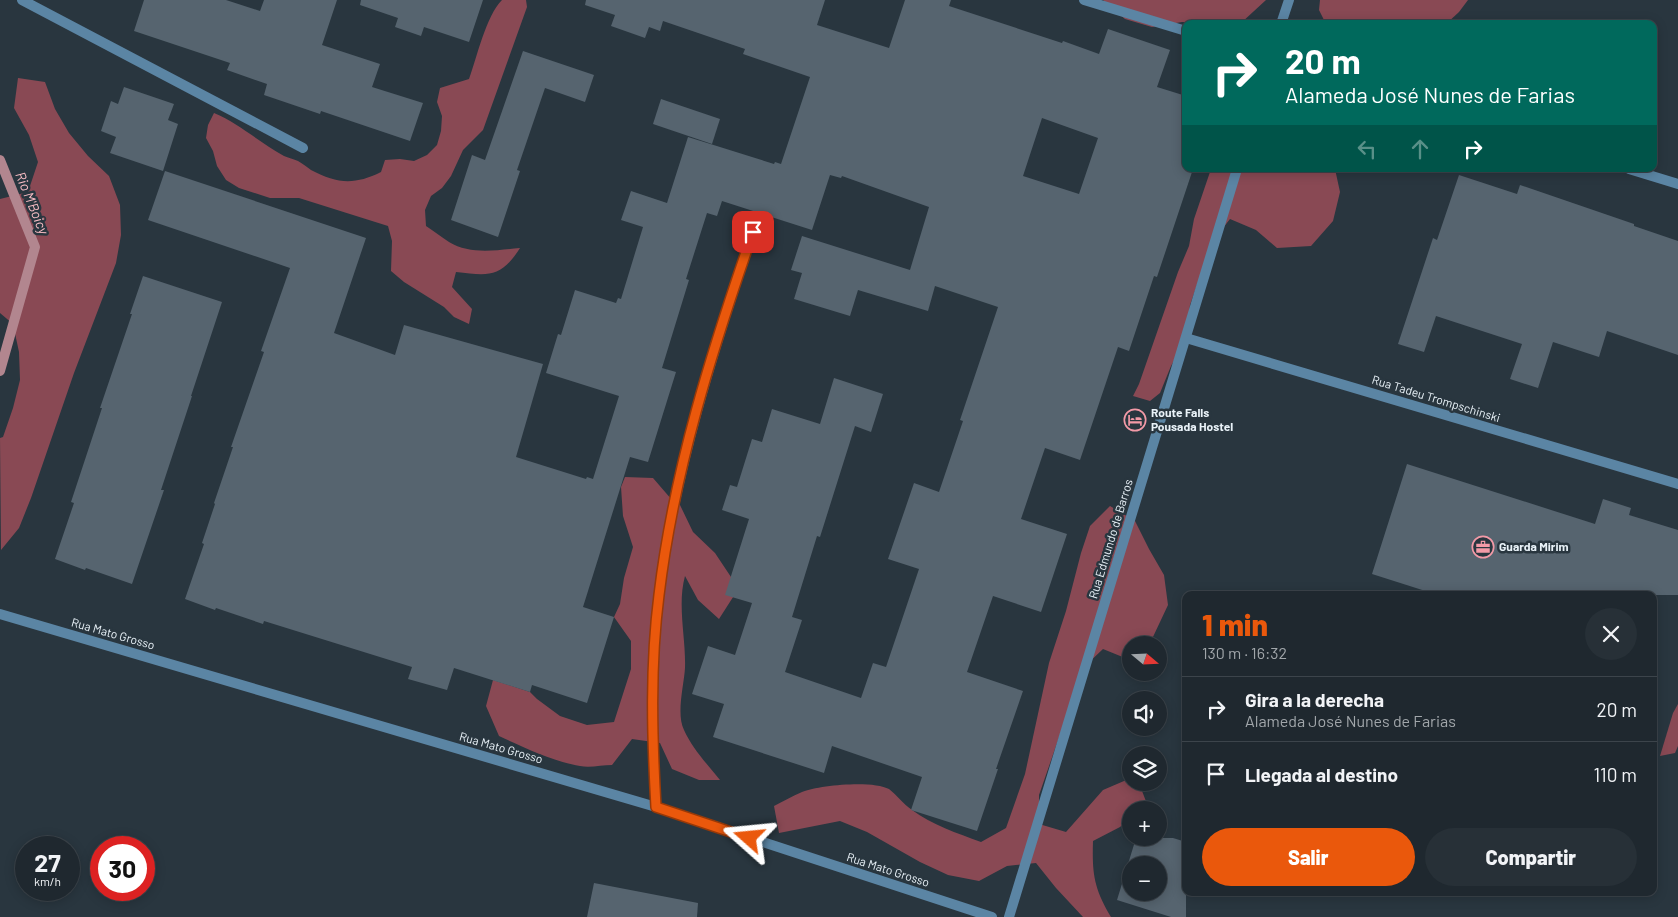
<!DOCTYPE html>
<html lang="es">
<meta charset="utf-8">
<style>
:root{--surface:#1f282f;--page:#273037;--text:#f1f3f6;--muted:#a1a6aa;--line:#3c444b;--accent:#ea580c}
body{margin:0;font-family:Barlow,sans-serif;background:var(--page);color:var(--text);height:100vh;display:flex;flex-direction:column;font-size:19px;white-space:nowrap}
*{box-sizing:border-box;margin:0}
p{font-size:16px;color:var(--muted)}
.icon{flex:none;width:28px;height:28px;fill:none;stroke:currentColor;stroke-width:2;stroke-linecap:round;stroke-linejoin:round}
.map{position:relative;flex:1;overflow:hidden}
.side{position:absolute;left:1182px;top:591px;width:475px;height:305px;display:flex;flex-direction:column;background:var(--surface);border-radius:10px;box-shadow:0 2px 12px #0003,0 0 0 1px var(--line)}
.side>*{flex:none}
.top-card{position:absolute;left:1182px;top:20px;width:475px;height:152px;border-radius:10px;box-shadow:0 2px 12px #0003,0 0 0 1px var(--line);background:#00695c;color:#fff;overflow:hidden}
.needle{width:32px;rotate:109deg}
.fabs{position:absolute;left:1122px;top:636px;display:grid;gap:10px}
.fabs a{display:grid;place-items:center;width:45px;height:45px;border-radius:50%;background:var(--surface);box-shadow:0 2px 12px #0003,0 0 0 1px var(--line);font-size:25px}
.speed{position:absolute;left:15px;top:836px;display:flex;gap:10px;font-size:25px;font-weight:700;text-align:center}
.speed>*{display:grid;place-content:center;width:65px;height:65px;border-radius:50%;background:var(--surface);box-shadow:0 2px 12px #0003,0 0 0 1px var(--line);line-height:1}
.speed small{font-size:12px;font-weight:400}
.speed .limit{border:8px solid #d22;background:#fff;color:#111}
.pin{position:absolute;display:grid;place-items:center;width:42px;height:42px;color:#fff;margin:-21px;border-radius:10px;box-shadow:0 2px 8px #0006}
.me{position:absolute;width:55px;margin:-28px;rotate:288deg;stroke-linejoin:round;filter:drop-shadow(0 0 4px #0008)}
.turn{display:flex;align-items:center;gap:18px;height:105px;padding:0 20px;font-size:22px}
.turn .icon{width:65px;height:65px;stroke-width:2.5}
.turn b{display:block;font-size:35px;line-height:42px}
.lanes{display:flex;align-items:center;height:48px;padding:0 20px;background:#0003;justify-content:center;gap:25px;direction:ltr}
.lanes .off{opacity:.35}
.round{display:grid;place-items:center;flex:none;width:52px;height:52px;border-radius:26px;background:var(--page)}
.head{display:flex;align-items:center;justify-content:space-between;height:85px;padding:0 20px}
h1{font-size:30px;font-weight:800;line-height:38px;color:var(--accent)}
.button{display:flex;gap:10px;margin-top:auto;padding:10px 20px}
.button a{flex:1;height:58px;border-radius:30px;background:var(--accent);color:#fff;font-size:20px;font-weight:800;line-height:58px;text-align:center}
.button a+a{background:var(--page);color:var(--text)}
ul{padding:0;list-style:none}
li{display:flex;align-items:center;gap:15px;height:65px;padding:0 20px;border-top:1px solid var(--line)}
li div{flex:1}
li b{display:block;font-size:19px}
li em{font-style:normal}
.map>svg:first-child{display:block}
.forest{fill:#894954}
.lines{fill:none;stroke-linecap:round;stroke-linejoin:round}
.stream{stroke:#b2868f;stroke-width:10}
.building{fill:#56646f;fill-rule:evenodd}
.minor{stroke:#5b85a4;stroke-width:10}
.route-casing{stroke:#983908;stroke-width:12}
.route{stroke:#ea580c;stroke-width:9}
.labels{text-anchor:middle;stroke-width:5;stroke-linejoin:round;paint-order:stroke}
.street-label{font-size:12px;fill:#e9f2f8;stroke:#29363f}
.poi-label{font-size:12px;font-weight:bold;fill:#e9f2f8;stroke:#29363f;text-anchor:start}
.water-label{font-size:14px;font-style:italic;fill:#fcbfc6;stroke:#29363f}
</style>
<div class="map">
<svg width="1678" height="917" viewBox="0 0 1678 917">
<rect width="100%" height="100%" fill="#29363f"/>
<!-- forest -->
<g class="forest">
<path d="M 502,0 L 526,0 L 527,7 L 483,130 L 463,150 L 451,176 L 442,188 L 431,196 L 425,210 L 426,226 C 434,231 441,237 449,242 C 470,255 497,250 520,248 C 501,278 489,276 456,272 L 452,287 L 472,309 L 469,324 L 454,317 L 444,307 L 404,282 L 391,271 L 392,241 L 388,226 L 299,198 L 270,198 L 239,188 L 226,180 L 217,166 L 213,151 L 206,138 L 208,125 L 214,113 C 240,124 260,143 284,156 C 288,158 294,159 298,161 C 303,164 307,167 311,170 C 337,184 355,185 381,172 L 385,160 L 400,159 L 414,161 L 427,155 L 437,145 L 441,131 L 442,116 L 437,102 L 440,88 L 469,79 C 477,57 486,16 502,0 Z"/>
<polygon points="1103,0 1266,0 1241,23 1182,22 1152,27 1125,19"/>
<polygon points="1320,0 1468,0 1459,12 1446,24 1326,24 1319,10"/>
<polygon points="18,78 45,82 55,109 69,133 88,156 109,176 120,205 121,235 116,263 74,373 31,498 19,528 1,550 0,438 3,437 13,408 20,380 19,352 13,324 0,313 0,199 28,192 38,162 29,135 14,108"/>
<polygon points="1211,169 1335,169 1340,192 1333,221 1311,246 1277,248 1256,230 1230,219 1212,242 1190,305 1186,338 1171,366 1160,393 1150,401 1133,396 1139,384 1178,272 1189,246 1194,219"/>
<path d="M 625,477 L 653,478 L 672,500 L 680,505 L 693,532 L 715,553 L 731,577 L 735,594 L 719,619 L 698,600 L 685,576 C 677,605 686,638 685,668 C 684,685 676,714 684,730 C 692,748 707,764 720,780 L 699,780 L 672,769 L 660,743 L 632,739 L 612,765 C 602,765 590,768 580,766 C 555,762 523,747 499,736 L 486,706 L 493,680 L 530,692 L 537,699 L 560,716 L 587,725 L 614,722 L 631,669 L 631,641 L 614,617 L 620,604 L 624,578 L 633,547 L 623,516 L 621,487 Z"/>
<path d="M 1110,506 L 1135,521 L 1149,549 L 1164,575 L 1168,605 L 1152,639 L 1146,645 L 1131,645 L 1130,660 L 1103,649 L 1083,668 L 1039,795 L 1039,824 L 1066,832 L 1103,790 L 1131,778 L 1131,782 L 1139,783 L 1147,804 L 1139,810 L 1131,810 L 1131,817 L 1120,827 L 1093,841 C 1092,874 1094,888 1111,917 L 1083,917 L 1056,888 L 1036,863 L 1007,866 L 979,881 L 948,875 L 920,862 L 867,832 L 840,821 L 779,833 L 774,806 C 784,801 792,796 802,792 C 819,785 873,780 889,789 C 897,795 903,804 912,810 C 932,825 957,833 981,842 L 1006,828 L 1025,774 L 1049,663 L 1066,611 L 1081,553 L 1090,526 Z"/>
<polygon points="1678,704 1678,746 1675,753 1660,756 1673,713"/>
</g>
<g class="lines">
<!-- stream -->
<polyline class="stream" points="0,160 35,247 0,371"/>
</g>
<!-- building -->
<g class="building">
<polygon points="144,0 226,0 260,11 264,0 337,0 322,45 380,64 372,87 423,103 410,141 321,111 320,114 264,95 267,84 227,70 230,63 134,31"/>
<polygon points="361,0 483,0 469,42 424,27 421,36 395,27 398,18 360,5"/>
<path d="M 586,0 L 825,0 L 817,25 L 889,48 L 905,0 L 951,0 L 949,6 L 1062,43 L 1063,41 L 1099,54 L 1108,29 L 1170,50 L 1157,87 L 1186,96 L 1186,169 L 1193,169 L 1157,277 L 1154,276 L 1129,351 L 1118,347 L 1080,460 L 1045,448 L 1021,519 L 1067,534 L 1041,612 L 993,596 L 967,672 L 1023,691 L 996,769 L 998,769 L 977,831 L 911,810 L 922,777 L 832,746 L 824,773 L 713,737 L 724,704 L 692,694 L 708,646 L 735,655 L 752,603 L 725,595 L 749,519 L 722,510 L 730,485 L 737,487 L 752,439 L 762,442 L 772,409 L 820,424 L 834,378 L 883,394 L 871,432 L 855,426 L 820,537 L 817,536 L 792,617 L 802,620 L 785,672 L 861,698 L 873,663 L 886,667 L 919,569 L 888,559 L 914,483 L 939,492 L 963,421 L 960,420 L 998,307 L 935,286 L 928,311 L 858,290 L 850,316 L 794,299 L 802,273 L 791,270 L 802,236 L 910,270 L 929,207 L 842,176 L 841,178 L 830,175 L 812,230 L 722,201 L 717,216 L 707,213 L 686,279 L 689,280 L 662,368 L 676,372 L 648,462 L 630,457 L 583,607 L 614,617 L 587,703 L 532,685 L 530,692 L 454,668 L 447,690 L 408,679 L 412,667 L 264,621 L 263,624 L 216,608 L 215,610 L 185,599 L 204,544 L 202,543 L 215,504 L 214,503 L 233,447 L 231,447 L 264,352 L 261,351 L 290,268 L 148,220 L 165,171 L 366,238 L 334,333 L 395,355 L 404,325 L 543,364 L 516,457 L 586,479 L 587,477 L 593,479 L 619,396 L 546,373 L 558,334 L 561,335 L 575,290 L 616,303 L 618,298 L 621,299 L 643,227 L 621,220 L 631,191 L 667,203 L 688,137 L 774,164 L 775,162 L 781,164 L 810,77 L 743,54 L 745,49 L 663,21 L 660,31 L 649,27 L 645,38 L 611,26 L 615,15 L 585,5 ZM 1042,118 L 1098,138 L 1079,194 L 1023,176 Z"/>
<polygon points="523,51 594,75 585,102 545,88 517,170 520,171 498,237 451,220 472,155 485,160"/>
<polygon points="124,87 174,104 168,120 178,124 163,171 110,153 116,137 101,131 111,101 118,104"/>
<polygon points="661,99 720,119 712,144 653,124"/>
<polygon points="1459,175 1517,194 1520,185 1634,224 1634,226 1678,241 1678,355 1607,331 1599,357 1553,342 1538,388 1510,379 1522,344 1436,316 1424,352 1398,344 1433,238 1437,240"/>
<polygon points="143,276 222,302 191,396 192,396 161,490 164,490 132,584 86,568 85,570 55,559 74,503 71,502 102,408 100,408 132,314 130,314"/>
<polygon points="1407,464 1595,524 1603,499 1631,508 1629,515 1678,530 1678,595 1438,595 1372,574"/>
<path d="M 1136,838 L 1173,838 L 1186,842 L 1186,917 L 1171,917 L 1117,900 ZM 1131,865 L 1159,865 L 1159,892 L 1131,892 Z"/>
<polygon points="594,883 698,903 697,917 587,917"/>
</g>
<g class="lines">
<!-- minor -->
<g class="minor">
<polyline points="22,0 303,148"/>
<polyline points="1084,0 1186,31"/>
<polyline points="1281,24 1289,0"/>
<polyline points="1629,169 1678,184"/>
<polyline points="1186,338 1678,484"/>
<polyline points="0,614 656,807 992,917"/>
<path d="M 656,807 C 652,736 650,665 659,595 C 675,470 713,350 753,232"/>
<polyline points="1009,917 1237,169"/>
</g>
</g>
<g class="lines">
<!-- route casing -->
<g class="route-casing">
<path id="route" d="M 749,838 L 656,807 C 652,736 650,665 659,595 C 674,470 712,350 753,232"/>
</g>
<!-- route -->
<use href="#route" class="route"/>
</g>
<!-- icons -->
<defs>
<g id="hotel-ring" transform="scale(1.125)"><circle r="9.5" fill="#29363f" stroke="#f39aa7" stroke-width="1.5"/><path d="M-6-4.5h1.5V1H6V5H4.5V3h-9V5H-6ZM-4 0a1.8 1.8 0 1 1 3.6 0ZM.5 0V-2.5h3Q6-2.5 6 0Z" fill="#f39aa7"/></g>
<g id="office-ring" transform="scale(1.125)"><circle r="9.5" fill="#29363f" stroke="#f39aa7" stroke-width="1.5"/><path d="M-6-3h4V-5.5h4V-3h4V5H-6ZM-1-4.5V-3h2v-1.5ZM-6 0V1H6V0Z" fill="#f39aa7"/></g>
</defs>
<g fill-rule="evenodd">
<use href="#hotel-ring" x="1135" y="420"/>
<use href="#office-ring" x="1483" y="547"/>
</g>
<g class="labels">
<!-- street labels -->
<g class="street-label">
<text transform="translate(1436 399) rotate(17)" y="4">Rua Tadeu Trompschinski</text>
<text transform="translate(1111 539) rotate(-73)" y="4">Rua Edmundo de Barros</text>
<text transform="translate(113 634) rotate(16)" y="4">Rua Mato Grosso</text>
<text transform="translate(501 748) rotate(16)" y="4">Rua Mato Grosso</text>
<text transform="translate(888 870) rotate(18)" y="4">Rua Mato Grosso</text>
</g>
<!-- poi labels -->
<g class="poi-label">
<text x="1151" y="417">Route Falls<tspan x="1151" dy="14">Pousada Hostel</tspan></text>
<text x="1499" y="551">Guarda Mirim</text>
</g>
<!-- water labels -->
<g class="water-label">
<text transform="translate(32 203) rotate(68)" y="5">Rio M'Boicy</text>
</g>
</g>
</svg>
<div class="fabs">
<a><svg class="needle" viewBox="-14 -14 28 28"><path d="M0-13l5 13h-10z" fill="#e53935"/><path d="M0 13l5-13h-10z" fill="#a1a6aa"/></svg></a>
<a><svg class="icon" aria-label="sound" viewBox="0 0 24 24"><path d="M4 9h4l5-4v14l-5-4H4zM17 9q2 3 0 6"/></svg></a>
<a><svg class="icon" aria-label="layers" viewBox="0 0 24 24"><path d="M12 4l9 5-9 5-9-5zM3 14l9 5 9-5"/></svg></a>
<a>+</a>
<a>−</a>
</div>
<div class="speed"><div>27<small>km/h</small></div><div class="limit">30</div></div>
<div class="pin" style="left:753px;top:232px;background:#d93025"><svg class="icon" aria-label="arrive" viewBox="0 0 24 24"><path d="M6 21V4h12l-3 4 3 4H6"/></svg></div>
<svg class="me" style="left:749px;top:838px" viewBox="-20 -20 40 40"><path d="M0-17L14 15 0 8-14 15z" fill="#ea580c" stroke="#fff" stroke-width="4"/></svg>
<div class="top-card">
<div class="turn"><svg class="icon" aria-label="right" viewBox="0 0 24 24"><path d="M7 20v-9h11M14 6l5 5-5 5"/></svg><div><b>20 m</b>Alameda José Nunes de Farias</div></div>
<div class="lanes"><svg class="icon off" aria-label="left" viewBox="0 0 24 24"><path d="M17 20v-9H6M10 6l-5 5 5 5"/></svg><svg class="icon off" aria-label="ahead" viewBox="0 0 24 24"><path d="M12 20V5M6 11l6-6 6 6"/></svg><svg class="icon" aria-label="right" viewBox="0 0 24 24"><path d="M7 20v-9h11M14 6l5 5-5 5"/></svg></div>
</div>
<section class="side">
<div class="head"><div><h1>1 min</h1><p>130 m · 16:32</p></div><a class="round"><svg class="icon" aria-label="close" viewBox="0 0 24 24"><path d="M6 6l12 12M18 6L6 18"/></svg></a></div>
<ul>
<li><svg class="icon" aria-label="right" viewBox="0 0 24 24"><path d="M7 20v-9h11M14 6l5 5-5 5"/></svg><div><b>Gira a la derecha</b><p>Alameda José Nunes de Farias</p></div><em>20 m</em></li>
<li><svg class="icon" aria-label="arrive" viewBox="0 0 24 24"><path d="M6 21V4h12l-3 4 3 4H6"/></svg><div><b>Llegada al destino</b></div><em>110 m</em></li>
</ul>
<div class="button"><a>Salir</a><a>Compartir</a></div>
</section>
</div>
